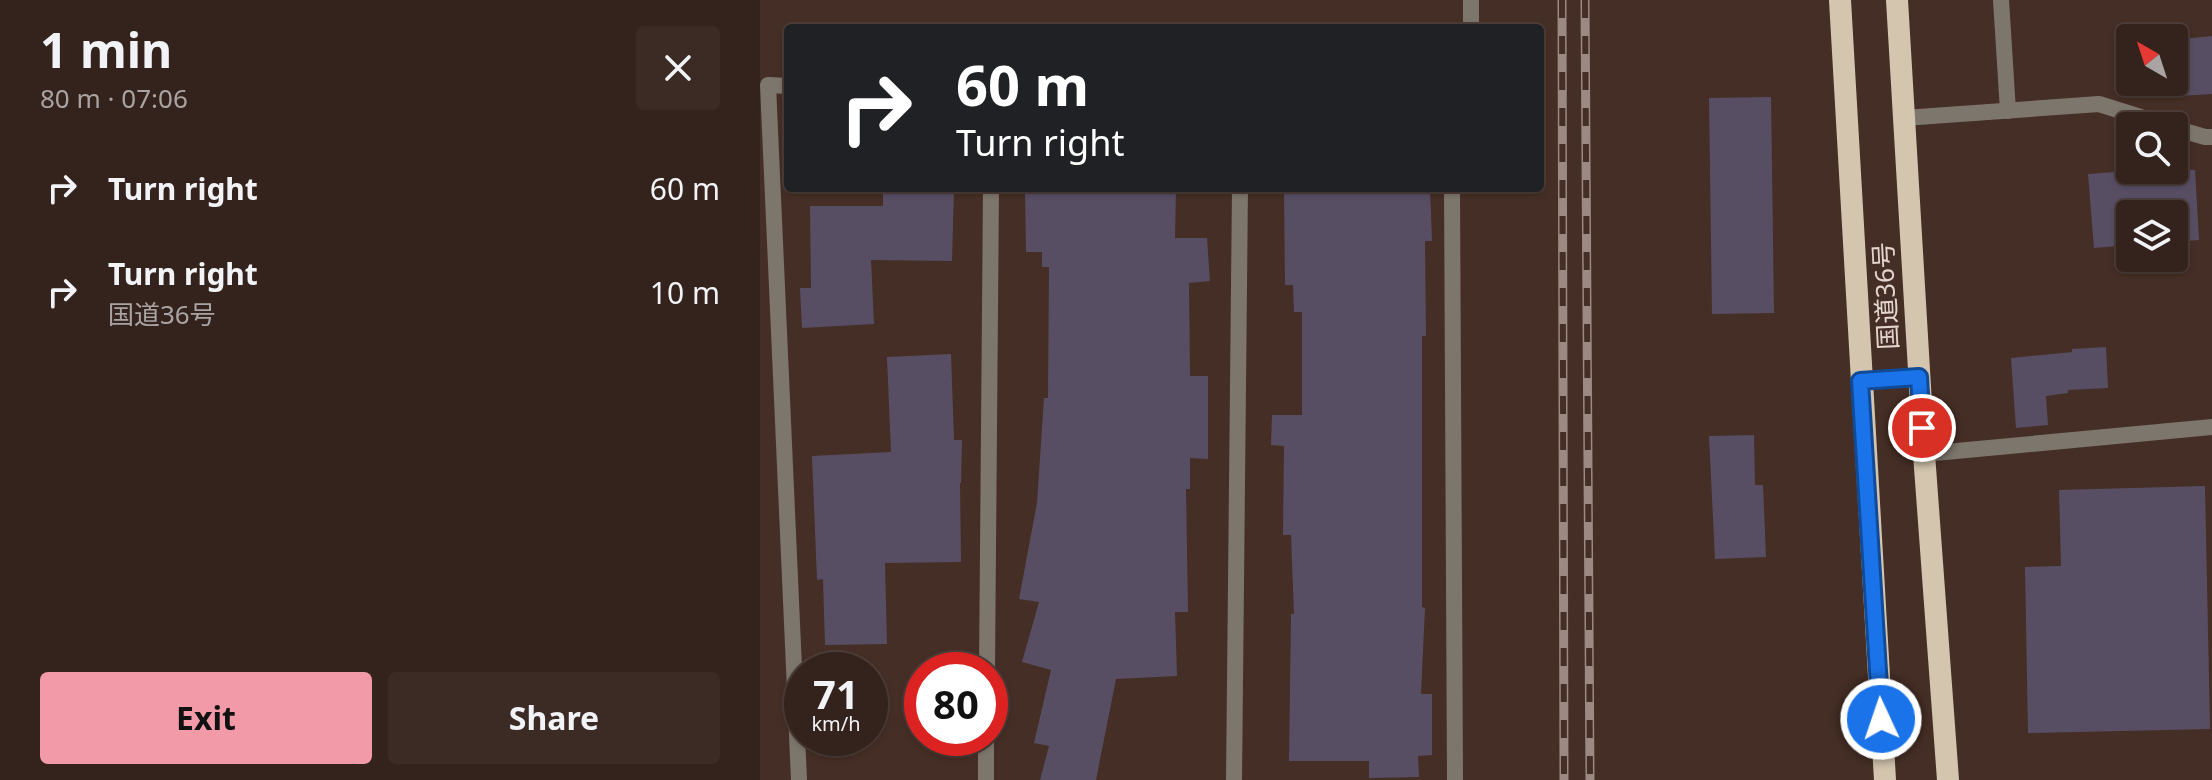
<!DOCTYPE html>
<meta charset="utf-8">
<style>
:root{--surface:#34221c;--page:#3c2a25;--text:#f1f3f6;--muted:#a9a4a3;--line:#4e3f3b;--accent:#f39aa9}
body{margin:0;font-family:"Noto Sans","Noto Sans JP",sans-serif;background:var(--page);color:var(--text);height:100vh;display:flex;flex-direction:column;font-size:30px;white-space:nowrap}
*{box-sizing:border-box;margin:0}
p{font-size:26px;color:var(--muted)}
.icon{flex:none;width:44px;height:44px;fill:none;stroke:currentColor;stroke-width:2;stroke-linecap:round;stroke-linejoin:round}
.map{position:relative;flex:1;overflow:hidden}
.panel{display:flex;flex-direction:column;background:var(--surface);width:760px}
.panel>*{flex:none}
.banner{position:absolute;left:24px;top:24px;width:760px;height:168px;border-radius:8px;box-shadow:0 2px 6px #0004,0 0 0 2px var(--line);background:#202124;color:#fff;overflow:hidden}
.needle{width:52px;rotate:321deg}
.fabs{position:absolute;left:1356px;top:24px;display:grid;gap:16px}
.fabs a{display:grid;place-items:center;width:72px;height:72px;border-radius:8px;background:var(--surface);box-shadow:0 2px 6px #0004,0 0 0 2px var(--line);font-size:40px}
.speed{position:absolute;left:24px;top:652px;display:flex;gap:16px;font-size:40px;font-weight:700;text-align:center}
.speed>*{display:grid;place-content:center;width:104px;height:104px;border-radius:50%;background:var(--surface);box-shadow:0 2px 6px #0004,0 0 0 2px var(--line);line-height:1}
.speed small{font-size:20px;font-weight:400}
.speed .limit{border:12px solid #d22;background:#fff;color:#111}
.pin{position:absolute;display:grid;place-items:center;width:68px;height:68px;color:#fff;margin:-34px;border:4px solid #fff;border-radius:50%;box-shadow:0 2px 8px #0007}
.me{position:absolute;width:88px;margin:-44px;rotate:357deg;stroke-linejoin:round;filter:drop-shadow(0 0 6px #0008)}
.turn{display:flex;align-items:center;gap:28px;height:168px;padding:0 40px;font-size:36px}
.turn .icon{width:104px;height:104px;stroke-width:2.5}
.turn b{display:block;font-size:56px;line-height:68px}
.round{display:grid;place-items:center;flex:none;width:84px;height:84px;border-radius:8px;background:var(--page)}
.head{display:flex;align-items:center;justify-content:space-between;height:136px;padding:0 40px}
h1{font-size:48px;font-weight:700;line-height:60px}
.button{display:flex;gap:16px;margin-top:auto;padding:16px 40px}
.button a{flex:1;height:92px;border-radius:8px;background:var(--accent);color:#111;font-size:32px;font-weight:700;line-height:92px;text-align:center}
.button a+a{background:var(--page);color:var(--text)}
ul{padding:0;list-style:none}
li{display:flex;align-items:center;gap:24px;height:104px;padding:0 40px}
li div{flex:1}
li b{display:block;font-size:30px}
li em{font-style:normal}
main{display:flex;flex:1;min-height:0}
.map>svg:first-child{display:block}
.building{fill:#584e64}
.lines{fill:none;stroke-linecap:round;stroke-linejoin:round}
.service{stroke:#7d766c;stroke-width:16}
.minor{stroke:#7d766c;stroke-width:16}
.trunk{stroke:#d3c5ae;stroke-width:22}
.rail-casing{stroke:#9c8982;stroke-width:9}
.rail{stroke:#452e25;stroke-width:6;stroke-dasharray:18;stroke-linecap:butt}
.route-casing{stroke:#114b97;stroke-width:20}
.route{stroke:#1a73e8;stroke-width:14}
.labels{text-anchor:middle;stroke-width:8;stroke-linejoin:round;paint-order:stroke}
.street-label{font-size:26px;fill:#e4d5cf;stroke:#452e25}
</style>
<main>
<section class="panel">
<div class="head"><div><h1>1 min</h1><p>80 m · 07:06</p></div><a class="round"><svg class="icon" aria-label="close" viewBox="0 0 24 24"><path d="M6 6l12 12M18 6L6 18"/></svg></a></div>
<ul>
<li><svg class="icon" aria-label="right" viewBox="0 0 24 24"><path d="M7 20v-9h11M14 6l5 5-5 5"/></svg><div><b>Turn right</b></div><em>60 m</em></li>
<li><svg class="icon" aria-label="right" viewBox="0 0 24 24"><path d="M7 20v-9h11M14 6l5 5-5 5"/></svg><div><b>Turn right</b><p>国道36号</p></div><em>10 m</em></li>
</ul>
<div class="button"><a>Exit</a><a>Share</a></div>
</section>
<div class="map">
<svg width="1452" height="780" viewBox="0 0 1452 780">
<rect width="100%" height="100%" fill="#452e25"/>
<!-- building -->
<g class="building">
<polygon points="1452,36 1452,94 1401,97 1400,82 1414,82 1414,40"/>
<polygon points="1011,97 1014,313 952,314 949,98"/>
<polygon points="1382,170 1435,170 1439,240 1414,242 1414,214 1370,214 1370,245 1334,248 1328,174"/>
<polygon points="123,188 194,188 192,261 111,260 114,324 42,328 40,288 51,288 50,206 123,206"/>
<polygon points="265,188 416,188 415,238 447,238 450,281 429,283 430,376 448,376 448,459 430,458 430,489 426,489 428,612 415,612 417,676 356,679 336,780 280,780 289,746 274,743 291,670 262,662 279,602 259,599 277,503 284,398 288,398 289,267 282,267 282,252 266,252"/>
<polygon points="524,188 670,188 672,241 665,241 666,336 662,336 662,607 665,608 661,694 672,694 672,755 658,756 659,777 609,778 609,761 529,761 531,614 534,614 531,535 523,535 524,446 511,445 512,415 542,415 542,312 534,312 533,285 525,285"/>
<polygon points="1346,347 1348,388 1308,390 1308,393 1286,396 1288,425 1256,428 1251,358 1312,352 1312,349"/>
<polygon points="191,354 194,440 202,440 201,483 200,483 201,562 125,563 127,644 65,645 63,579 57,580 52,456 131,452 127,357"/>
<polygon points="994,435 995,485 1003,485 1006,557 955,559 949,436"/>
<polygon points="1445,486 1450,729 1268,733 1265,567 1301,566 1299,490"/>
</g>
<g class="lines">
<!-- service -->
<g class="service">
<polyline points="711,0 711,28"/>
<polyline points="1241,0 1248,111"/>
<polyline points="1144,118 1339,104 1409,126"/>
<polyline points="1414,128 1445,137 1452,137"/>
<polyline points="1100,381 1159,377"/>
<polyline points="1164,454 1452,427"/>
</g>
<!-- minor -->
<g class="minor">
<polyline points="28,86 8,85 39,780"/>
<polyline points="692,188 695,780"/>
<polyline points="227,670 231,188"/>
<polyline points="226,780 226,738"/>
<polyline points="474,780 480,188"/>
</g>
<!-- trunk -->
<g class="trunk">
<polyline points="1080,0 1125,780"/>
<polyline points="1137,0 1164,454 1188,780"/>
</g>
<!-- rail casing -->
<g class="rail-casing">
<g id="rail">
<polyline points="802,0 804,780"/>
<polyline points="825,0 830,780"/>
</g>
</g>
<!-- rail -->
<use href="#rail" class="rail"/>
</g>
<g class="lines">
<!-- route casing -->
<g class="route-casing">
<polyline id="route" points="1121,719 1100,381 1159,377 1162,428"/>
</g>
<!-- route -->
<use href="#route" class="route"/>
</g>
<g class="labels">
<!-- street labels -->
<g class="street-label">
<text transform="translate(1126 296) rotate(-93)" y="9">国道36号</text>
</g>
</g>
</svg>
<div class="fabs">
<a><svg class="needle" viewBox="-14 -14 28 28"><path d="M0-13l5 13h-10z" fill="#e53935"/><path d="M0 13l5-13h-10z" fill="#a9a4a3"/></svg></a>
<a><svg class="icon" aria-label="search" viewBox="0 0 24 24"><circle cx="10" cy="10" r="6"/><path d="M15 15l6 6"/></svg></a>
<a><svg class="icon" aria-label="layers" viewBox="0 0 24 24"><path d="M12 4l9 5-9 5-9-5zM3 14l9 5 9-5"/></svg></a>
</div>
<div class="speed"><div>71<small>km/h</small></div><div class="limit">80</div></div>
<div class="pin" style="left:1162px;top:428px;background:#d93025"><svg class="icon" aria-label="arrive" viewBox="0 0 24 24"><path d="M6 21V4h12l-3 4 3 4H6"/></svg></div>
<svg class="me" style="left:1121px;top:719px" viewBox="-20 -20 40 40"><circle r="17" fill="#1a73e8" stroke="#fff" stroke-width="3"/><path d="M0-11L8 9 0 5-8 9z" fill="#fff"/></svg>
<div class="banner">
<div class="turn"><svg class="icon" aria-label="right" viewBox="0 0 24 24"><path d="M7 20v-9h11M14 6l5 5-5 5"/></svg><div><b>60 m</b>Turn right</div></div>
</div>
</div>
</main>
